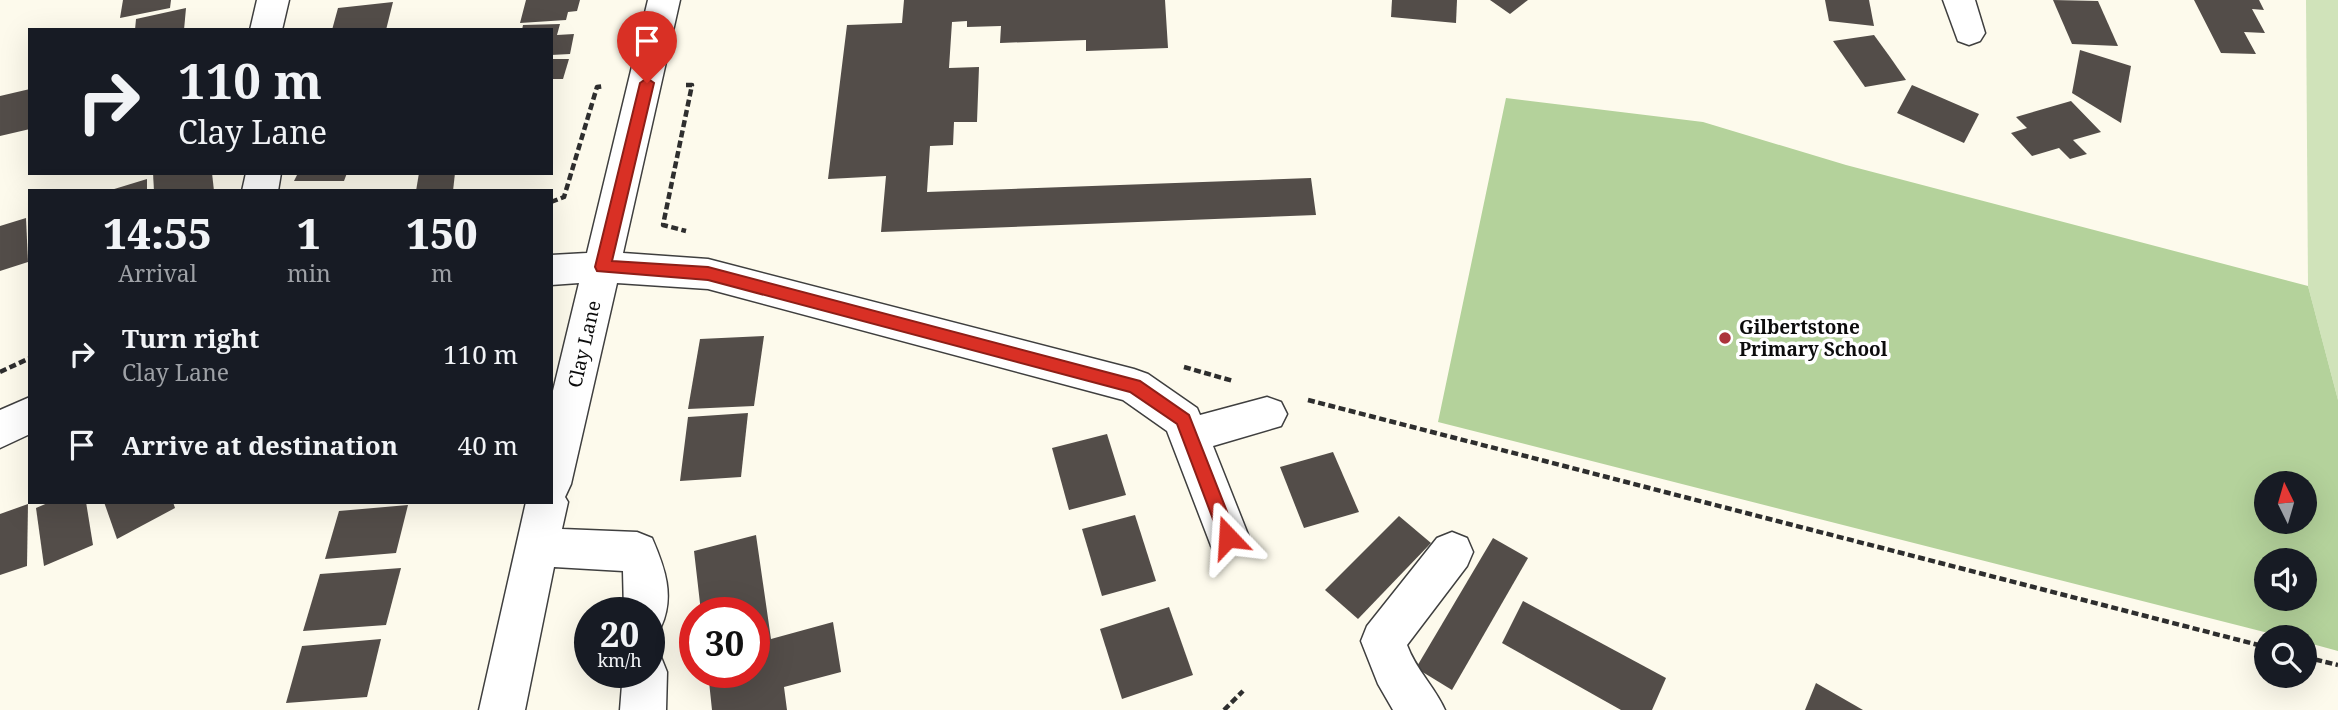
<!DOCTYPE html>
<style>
:root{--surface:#171b24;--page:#20242c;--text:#f1f3f6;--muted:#9ea1a6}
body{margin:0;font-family:"Noto Serif",serif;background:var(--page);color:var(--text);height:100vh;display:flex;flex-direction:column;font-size:26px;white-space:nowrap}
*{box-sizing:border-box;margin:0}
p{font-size:23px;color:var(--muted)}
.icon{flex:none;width:38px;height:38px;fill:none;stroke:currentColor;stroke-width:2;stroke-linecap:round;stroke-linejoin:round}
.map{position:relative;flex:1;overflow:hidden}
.panel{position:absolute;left:28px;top:189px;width:525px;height:315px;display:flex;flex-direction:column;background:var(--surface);border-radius:0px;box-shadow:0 7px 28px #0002}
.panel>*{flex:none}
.banner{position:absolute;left:28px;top:28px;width:525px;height:147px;border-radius:0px;box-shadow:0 7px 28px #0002;background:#171b24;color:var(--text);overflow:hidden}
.needle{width:46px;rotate:355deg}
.buttons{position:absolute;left:2254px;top:471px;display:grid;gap:14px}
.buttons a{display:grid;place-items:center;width:63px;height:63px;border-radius:50%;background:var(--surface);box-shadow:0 7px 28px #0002;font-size:35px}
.speed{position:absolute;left:574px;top:597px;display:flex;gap:14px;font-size:35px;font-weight:700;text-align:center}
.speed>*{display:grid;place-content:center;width:91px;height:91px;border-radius:50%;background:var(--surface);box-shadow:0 7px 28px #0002;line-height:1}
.speed small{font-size:18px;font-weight:400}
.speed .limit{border:10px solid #d22;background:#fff;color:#111}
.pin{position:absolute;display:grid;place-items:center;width:60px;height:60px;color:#fff;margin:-72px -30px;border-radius:50% 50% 50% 0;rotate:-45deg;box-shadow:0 0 7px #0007}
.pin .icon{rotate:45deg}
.me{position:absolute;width:77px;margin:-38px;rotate:340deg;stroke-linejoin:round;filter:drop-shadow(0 0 5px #0008)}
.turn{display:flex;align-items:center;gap:24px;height:147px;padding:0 35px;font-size:32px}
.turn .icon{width:91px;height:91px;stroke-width:2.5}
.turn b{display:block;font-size:49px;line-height:60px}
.eta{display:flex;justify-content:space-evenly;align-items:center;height:119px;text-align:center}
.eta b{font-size:42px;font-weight:800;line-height:49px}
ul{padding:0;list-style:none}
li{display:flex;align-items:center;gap:21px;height:91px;padding:0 35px}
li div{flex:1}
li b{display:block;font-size:26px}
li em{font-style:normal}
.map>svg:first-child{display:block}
.green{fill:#d0e3ba}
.forest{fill:#b4d29b;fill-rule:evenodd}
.building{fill:#534d49}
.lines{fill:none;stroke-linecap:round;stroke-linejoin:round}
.minor-casing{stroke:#3f3f3f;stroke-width:3}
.path{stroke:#2e2e2e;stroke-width:4.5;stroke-dasharray:7 3.5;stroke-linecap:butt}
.minor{fill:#fff;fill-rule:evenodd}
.route{fill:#d93025;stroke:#8d1f18;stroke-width:2}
.poi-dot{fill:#ac333a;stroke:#fff;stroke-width:2.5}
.labels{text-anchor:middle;stroke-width:7;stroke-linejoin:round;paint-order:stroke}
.poi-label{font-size:19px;font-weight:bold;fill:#0c0c0c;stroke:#fff;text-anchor:start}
.street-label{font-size:19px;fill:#0c0c0c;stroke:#fff}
</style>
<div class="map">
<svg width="2338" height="710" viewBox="0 0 2338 710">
<rect width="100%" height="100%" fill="#fdfaec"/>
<!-- green -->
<polygon class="green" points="2306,0 2338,0 2338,400 2308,286"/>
<!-- forest -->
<path class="forest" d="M 1506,98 L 1703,122 L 1846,165 L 2308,286 L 2338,400 L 2338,651 L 2305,642 L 2305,637 L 2284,637 L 1438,422 ZM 2266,483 L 2305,483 L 2305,522 L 2266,522 ZM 2266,560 L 2305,560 L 2305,598 L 2266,598 Z"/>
<!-- building -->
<g class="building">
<polygon points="123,0 171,0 170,8 120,18"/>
<polygon points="526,0 580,0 577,11 568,12 566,20 520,23"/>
<polygon points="904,0 1165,0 1168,48 1086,51 1086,40 1000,43 1001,26 967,27 967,21 952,22 949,68 979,67 977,122 954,122 953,145 930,146 927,192 1311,178 1316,215 881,232 886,176 828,179 847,25 902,23"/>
<polygon points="1392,0 1457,0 1456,23 1391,17"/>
<polygon points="1490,0 1528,0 1510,14"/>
<polygon points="1825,0 1869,0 1874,26 1829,21"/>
<polygon points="2053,0 2098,1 2118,46 2072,44"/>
<polygon points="2194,0 2259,0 2264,10 2252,9 2265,33 2244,32 2256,54 2221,53"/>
<polygon points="393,2 386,30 332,30 338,8"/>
<polygon points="186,8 184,30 135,30 136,19"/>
<polygon points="560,24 557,35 574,34 570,54 551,55 551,30 522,30 523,25"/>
<polygon points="1874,35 1890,57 1906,80 1865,87 1833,41"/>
<polygon points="2080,50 2131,66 2121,123 2072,93"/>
<polygon points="551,59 569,59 563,79 551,79"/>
<polygon points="1912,85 1979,114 1964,143 1897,113"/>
<polygon points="30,89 30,129 0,136 0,96"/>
<polygon points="2071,101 2101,132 2073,140 2087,154 2070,159 2059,148 2032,156 2011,133 2027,128 2016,117"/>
<polygon points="153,173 212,173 214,191 154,191"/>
<polygon points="298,173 347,173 344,181 294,181"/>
<polygon points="419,173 455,173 453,191 416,191"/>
<polygon points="147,179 147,191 111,191 111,190"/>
<polygon points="26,218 28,262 0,271 0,226"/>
<polygon points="764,336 754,406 688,409 700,339"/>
<polygon points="748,413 741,477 680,481 688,417"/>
<polygon points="1107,434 1126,495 1069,510 1052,448"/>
<polygon points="1333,452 1359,512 1304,528 1280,467"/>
<polygon points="50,502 86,502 93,545 44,566 36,508"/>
<polygon points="104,502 173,502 175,508 117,539"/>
<polygon points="28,504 27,566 0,575 0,514"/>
<polygon points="408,505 396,553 325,559 339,511"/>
<polygon points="1135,515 1156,581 1102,596 1082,529"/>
<polygon points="1399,516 1431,543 1358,619 1325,590"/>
<polygon points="756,535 771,639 833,622 841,672 784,687 787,710 712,710 708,672 754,672 754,612 701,612 694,551"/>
<polygon points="1493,538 1528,558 1452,690 1416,668"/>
<polygon points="401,568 386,625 303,631 320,574"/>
<polygon points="1523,601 1666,678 1652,710 1621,710 1502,643"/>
<polygon points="1169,607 1193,675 1122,699 1100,629"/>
<polygon points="381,639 367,697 286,703 302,646"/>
<polygon points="1816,683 1863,710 1805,710"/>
</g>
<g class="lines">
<!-- minor casing -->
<g class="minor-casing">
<g id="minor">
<polygon points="257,0 289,0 282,30 250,30"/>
<path d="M 648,0 L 680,0 L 623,253 L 708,259 L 1134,369 L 1148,374 L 1197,408 L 1200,415 L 1267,397 L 1281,402 L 1287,414 L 1281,426 L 1213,446 L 1249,537 L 1243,551 L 1228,556 L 1213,551 L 1167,431 L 1123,400 L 708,289 L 617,283 L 571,484 L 565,497 L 568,502 L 562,529 L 637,532 L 652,538 C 665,568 675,596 661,627 L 649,631 L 649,612 L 624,612 L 623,571 L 554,567 L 525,710 L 479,710 L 526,502 L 551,502 L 551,399 L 579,283 L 551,285 L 551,255 L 587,253 Z"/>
<polygon points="1943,0 1975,0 1985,33 1980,41 1969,45 1958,41"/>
<polygon points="246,173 281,173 278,191 242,191"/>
<polygon points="30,397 30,434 0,448 0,410"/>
<path d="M 1452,532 L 1467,538 L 1473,552 L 1467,566 L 1407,645 C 1416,670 1435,687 1445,710 L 1393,710 L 1378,684 L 1361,641 L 1367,626 L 1437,538 Z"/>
<polygon points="649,652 661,657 667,672 666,710 620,710 623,672 649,672"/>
</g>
</g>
<!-- path -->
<g class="path">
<polyline points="686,85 692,85 663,225 686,231"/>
<polyline points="551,202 564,197 597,87 604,86"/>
<polyline points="1184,367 1233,381"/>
<polyline points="0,372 30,358"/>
<polyline points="1308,400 2266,647"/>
<polyline points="2305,657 2338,665"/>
<polyline points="1224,710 1243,691"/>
</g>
<!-- minor -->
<use href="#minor" class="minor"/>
</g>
<!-- route -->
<polygon class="route" points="647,78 654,83 612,261 708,267 1140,381 1189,415 1237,537 1234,543 1228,545 1222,543 1177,424 1130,392 708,280 597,271 595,267 640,83"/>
<!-- markers -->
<circle class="poi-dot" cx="1725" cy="338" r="7"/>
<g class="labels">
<!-- poi labels -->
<g class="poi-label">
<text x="1739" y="334">Gilbertstone<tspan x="1739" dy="22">Primary School</tspan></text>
</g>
<!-- street labels -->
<g class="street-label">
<text transform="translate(584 344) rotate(-77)" y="7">Clay Lane</text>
</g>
</g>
</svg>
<div class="buttons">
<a><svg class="needle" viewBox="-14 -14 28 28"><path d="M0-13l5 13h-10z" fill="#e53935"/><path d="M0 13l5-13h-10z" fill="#9ea1a6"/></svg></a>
<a><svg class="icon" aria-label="sound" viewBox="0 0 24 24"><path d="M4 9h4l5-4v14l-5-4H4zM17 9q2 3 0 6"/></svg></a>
<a><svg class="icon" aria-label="search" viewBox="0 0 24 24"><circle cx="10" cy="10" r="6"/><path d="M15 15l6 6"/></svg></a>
</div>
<div class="speed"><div>20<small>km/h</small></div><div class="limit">30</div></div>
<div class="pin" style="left:647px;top:83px;background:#d93025"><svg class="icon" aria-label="arrive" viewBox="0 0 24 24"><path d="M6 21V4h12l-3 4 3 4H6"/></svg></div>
<svg class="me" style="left:1228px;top:537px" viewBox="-20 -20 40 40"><path d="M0-17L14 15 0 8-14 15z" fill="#d93025" stroke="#fff" stroke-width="4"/></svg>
<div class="banner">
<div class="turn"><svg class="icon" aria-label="right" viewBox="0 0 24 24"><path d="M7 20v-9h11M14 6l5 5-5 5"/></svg><div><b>110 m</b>Clay Lane</div></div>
</div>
<section class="panel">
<div class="eta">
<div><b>14:55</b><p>Arrival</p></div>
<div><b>1</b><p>min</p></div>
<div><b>150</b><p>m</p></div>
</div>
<ul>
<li><svg class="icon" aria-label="right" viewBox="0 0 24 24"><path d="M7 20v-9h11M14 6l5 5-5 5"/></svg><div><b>Turn right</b><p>Clay Lane</p></div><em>110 m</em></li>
<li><svg class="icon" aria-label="arrive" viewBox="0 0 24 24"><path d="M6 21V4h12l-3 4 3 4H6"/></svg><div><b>Arrive at destination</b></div><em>40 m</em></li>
</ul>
</section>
</div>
